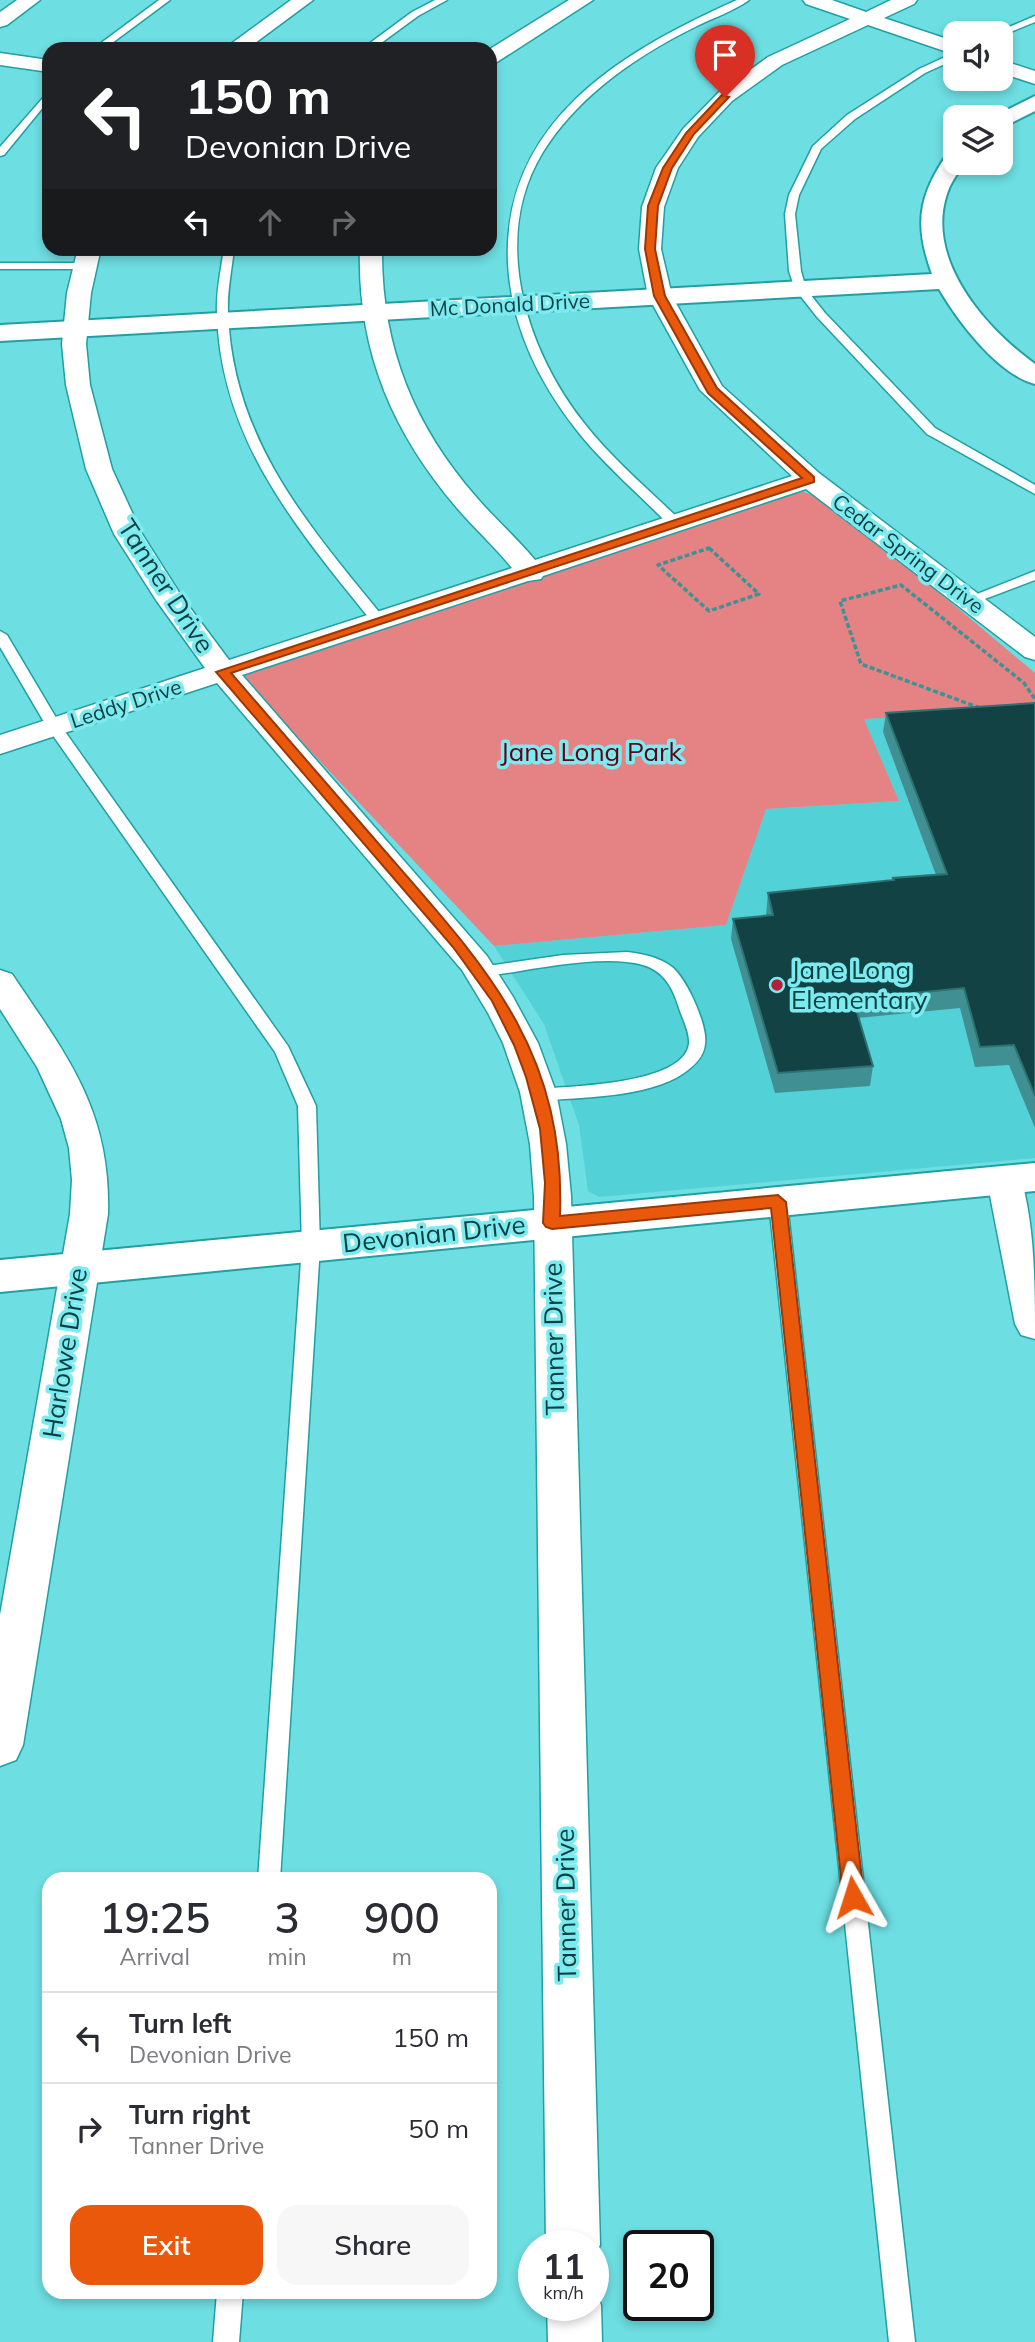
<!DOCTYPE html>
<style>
:root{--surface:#fff;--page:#f7f7f7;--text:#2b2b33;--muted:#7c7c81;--line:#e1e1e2;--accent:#ea580c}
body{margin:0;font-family:Mulish,sans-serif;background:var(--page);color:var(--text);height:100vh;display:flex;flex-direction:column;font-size:26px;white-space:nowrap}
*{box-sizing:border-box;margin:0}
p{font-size:23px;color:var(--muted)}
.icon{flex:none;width:38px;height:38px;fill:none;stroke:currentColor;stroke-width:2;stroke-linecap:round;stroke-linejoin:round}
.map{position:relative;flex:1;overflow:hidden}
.sheet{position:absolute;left:42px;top:1872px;width:455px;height:427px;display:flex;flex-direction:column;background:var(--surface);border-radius:21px;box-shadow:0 4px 10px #0003}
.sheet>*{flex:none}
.top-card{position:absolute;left:42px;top:42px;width:455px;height:214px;border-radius:21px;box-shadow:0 4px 10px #0003;background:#202124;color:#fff;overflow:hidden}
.controls{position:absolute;left:943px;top:21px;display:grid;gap:14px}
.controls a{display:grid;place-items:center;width:70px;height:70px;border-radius:14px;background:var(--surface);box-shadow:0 4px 10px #0003;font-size:35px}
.speed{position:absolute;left:518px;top:2230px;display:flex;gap:14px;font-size:35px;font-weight:700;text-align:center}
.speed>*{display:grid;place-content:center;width:91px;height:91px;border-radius:50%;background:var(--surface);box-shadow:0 4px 10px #0003;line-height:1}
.speed small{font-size:18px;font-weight:400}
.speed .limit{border:4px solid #111;border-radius:10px;background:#fff;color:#111}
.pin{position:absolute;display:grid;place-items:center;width:60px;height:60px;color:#fff;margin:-72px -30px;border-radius:50% 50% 50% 0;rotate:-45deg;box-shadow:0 0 7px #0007}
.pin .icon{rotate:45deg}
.me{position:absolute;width:77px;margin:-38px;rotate:354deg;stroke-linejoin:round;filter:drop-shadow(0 0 5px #0008)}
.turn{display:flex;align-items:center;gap:24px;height:147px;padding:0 28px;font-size:32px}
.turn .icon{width:91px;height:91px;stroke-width:2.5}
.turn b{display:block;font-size:49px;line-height:60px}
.lanes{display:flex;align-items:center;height:66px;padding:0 28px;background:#0003;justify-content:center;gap:35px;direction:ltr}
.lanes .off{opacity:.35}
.eta{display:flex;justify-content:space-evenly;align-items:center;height:119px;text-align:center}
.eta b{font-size:42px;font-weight:600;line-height:49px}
.cta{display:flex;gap:14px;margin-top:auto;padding:14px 28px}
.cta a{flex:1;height:80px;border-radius:21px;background:var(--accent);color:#fff;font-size:28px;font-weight:600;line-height:80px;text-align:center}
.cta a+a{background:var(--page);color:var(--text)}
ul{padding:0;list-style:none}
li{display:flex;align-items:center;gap:21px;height:91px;padding:0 28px;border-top:2px solid var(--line)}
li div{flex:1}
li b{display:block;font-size:26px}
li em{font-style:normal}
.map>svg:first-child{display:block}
.built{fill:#52d1d6}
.green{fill:#e48284}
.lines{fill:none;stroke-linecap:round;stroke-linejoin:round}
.lane-casing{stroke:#209fa4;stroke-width:3}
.street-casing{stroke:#209fa4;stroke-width:3}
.secondary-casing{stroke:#209fa4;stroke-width:4}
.path{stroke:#3e9295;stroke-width:3.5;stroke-dasharray:5 2.5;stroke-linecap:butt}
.lane{fill:#fff;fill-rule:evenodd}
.street{fill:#fff;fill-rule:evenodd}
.secondary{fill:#fff;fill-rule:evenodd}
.wall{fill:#409093}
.building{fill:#134244;stroke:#2e7173;stroke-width:2}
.route{fill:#ea580c;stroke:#983908;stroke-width:2}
.poi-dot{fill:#b32038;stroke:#7bebf0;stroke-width:2.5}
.labels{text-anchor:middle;stroke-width:7;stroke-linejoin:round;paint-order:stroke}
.far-street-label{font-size:21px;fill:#0a3e40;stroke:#7bebf0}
.street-label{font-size:26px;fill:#0a3e40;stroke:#7bebf0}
.park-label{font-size:26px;fill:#610216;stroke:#7bebf0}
.poi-label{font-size:26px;fill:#0a3e40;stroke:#7bebf0;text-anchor:start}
</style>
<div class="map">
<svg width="1035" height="2342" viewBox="0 0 1035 2342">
<rect width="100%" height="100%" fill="#6ddee2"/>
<!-- built -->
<polygon class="built" points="1035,710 1035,1158 599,1197 588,1191 579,1125 544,1024 494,946 726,925 766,809 899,801 864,719"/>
<!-- green -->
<polygon class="green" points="804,492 817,497 892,553 1035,673 1035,710 864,719 899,801 766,809 726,925 494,946 251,688 244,676 261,668 791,493"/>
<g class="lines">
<!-- lane casing -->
<g class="lane-casing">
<g id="lane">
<polygon points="159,0 170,0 104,49 93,49"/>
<polygon points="435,0 447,0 418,16 373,49 362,49 412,12"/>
<path d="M 737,0 L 749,0 C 734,11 713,18 697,26 C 664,42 631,62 603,85 C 580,104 559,126 543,152 C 490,238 526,350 584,423 C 611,458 649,490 681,521 L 682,524 L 676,528 L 671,527 C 641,496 601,462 575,428 C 537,379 511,324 508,263 C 502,121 623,51 737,0 Z"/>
<polygon points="1035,16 1035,22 1003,35 995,33"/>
<polygon points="956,52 956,59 925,73 855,119 821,149 799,195 795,214 801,271 806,289 825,313 935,428 1035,485 1035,494 927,434 817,317 795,289 789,271 785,214 789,195 813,146 847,115 919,69"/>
<polygon points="49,91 49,100 4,155 0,156 0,147"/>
<path d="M 224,248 L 234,248 C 232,269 227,291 228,312 C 232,439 308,525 384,618 L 384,624 L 374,624 C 298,530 220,440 217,312 C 216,291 221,270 224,248 Z"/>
<polygon points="0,263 85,263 90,266 85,269 0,269"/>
<polygon points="1035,571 1035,580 974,603 964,603 962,600"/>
<polygon points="0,631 7,635 61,726 288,1046 316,1106 320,1246 280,1880 258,1880 302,1246 298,1106 275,1052 47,727 0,647"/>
<path d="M 627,952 C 643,954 659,957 672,967 C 686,978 708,1025 705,1044 C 704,1057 694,1066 684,1073 C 648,1098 581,1097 538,1101 L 532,1099 L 530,1095 L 538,1089 C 570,1086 683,1085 689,1044 C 690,1032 682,1018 679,1008 C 673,988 664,971 643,965 C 599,953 525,972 479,977 L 471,972 L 473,968 L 563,955 Z"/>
<polygon points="778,1195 784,1197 787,1202 915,2342 889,2342 769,1202 772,1197"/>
<polygon points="217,2292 243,2292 239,2342 213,2342"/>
</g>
</g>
<!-- street casing -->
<g class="street-casing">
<g id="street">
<polygon points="17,0 40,0 7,25 0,27 0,12"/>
<polygon points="291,0 313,0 247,49 224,49"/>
<polygon points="569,0 593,0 497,62 490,64 490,49"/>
<path d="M 803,0 L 832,0 L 866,12 L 891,0 L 917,0 L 914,4 L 884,18 L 956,42 L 956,55 L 868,25 L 782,65 L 732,101 L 698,137 L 678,168 L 664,207 L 661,249 L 672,296 L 722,386 L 819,473 L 1035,637 L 1035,660 L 1025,657 L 806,489 L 543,576 L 541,579 L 528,581 L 242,675 L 487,956 L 513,997 L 538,1043 L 556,1092 L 566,1144 L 571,1196 L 600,2245 L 593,2260 L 593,2245 L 546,2245 L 534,1196 L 530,1144 L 520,1092 L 503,1043 L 488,1013 L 462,970 L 217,683 L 0,754 L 0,735 L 205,668 L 156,600 L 114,534 L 86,469 L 66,385 L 62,344 L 67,293 L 78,248 L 101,248 L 91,293 L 86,344 L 90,385 L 112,469 L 142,534 L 182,597 L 229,660 L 512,568 C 495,547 475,529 457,508 C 392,432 357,350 360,248 L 382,248 C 381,345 413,425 477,498 C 495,519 517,538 535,560 L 792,476 L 700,390 L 648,296 L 639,249 L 642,207 L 656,168 L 683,129 L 718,93 L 768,57 L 850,19 L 806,4 Z"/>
<polygon points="0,53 49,60 49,72 0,65"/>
<polygon points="1001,60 1035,71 1035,84 1001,73"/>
<path d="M 0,970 L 12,974 C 67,1056 111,1110 108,1214 L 23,1745 L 16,1760 L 0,1766 L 0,1615 L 70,1214 L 72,1180 L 69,1148 L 61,1119 L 37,1067 L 0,1009 Z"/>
<path d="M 1005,1166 L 1018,1170 C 1035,1216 1035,1288 1035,1339 L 1021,1335 L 1015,1324 L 987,1180 L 992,1170 Z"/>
<polygon points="593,2286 601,2305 602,2342 548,2342 547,2305 593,2305"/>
</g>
</g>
<!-- secondary casing -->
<g class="secondary-casing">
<g id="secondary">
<polygon points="1035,96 1035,111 1001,128 1001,117 993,117"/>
<path d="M 956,151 L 956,163 L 964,163 C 960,170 954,178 950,186 C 920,255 984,327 1035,364 L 1035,384 C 997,374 958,321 939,289 L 0,341 L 0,325 L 932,274 C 914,225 918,196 948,153 Z"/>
<polygon points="1035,1163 1035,1191 0,1292 0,1260"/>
</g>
</g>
<!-- path -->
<g class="path">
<polygon points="709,548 759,594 709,611 658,565"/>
<polyline points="980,708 861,664 840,601 901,585 1024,683 1035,699"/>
</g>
<!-- lane -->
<use href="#lane" class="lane"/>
<!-- street -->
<use href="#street" class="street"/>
<!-- secondary -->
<use href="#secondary" class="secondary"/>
</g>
<!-- wall -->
<polygon class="wall" points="1035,703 1035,1128 1009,1065 975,1067 960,1008 858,1018 873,1066 870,1086 775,1093 731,939 733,919 766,916 768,893 893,880 893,878 936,875 883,732 886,713"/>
<!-- building -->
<polygon class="building" points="1035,703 1035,1096 1014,1045 980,1047 964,988 853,999 873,1066 778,1073 733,919 773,915 768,893 894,880 893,878 947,874 886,713"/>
<!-- route -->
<path class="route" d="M 722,95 L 729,97 L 694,134 L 672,168 L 658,206 L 655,249 L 665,296 L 717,388 L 814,477 L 814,482 L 231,673 C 282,732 333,791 384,850 C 486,967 566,1050 560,1216 L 778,1195 L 786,1202 L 864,1897 L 861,1904 L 853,1907 L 846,1904 L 843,1897 L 771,1208 L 552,1229 L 546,1227 L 543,1223 L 545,1183 L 540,1129 L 526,1077 L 514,1045 L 492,1001 L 453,947 L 216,672 L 802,478 L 708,393 L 654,296 L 645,249 L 648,206 L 663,168 L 686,133 Z"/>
<!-- markers -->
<circle class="poi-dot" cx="777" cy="985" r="7"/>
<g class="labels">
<!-- far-street labels -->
<g class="far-street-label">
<text transform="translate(510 305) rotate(-3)" y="7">Mc Donald Drive</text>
<text transform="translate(908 554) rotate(37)" y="7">Cedar Spring Drive</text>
<text transform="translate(126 704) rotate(-18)" y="7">Leddy Drive</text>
</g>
<!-- street labels -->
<g class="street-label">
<text transform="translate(166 586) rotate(57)" y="9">Tanner Drive</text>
<text transform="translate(434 1234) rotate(-6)" y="9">Devonian Drive</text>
<text transform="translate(554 1339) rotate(-91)" y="9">Tanner Drive</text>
<text transform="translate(65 1353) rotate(-81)" y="9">Harlowe Drive</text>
<text transform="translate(566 1905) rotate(-91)" y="9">Tanner Drive</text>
</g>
<!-- park labels -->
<g class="park-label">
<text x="591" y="761">Jane Long Park</text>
</g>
<!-- poi labels -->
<g class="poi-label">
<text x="791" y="979">Jane Long<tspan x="791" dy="30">Elementary</tspan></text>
</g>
</g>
</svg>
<div class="controls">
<a><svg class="icon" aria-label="sound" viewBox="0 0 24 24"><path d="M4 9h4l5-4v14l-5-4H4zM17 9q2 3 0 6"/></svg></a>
<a><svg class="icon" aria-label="layers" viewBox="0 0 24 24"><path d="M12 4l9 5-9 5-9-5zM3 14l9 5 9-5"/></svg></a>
</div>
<div class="speed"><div>11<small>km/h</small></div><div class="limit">20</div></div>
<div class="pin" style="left:725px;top:97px;background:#d93025"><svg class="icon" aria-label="arrive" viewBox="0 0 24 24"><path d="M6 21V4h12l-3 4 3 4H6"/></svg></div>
<svg class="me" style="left:853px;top:1897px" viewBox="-20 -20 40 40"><path d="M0-17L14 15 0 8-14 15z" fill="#ea580c" stroke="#fff" stroke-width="4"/></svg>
<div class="top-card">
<div class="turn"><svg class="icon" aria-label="left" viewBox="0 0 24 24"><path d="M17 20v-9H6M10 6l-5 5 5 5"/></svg><div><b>150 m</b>Devonian Drive</div></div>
<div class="lanes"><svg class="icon" aria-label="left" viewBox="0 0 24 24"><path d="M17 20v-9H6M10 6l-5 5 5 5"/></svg><svg class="icon off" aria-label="ahead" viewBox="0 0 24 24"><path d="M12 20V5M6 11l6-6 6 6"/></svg><svg class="icon off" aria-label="right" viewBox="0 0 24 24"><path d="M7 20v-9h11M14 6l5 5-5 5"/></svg></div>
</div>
<section class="sheet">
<div class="eta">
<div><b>19:25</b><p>Arrival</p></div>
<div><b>3</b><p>min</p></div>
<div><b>900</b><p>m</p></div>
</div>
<ul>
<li><svg class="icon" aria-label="left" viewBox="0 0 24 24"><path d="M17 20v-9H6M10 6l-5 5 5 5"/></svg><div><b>Turn left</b><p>Devonian Drive</p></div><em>150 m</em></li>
<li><svg class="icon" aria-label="right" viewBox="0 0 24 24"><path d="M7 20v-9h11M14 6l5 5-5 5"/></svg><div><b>Turn right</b><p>Tanner Drive</p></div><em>50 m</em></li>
</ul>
<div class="cta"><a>Exit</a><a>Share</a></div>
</section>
</div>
